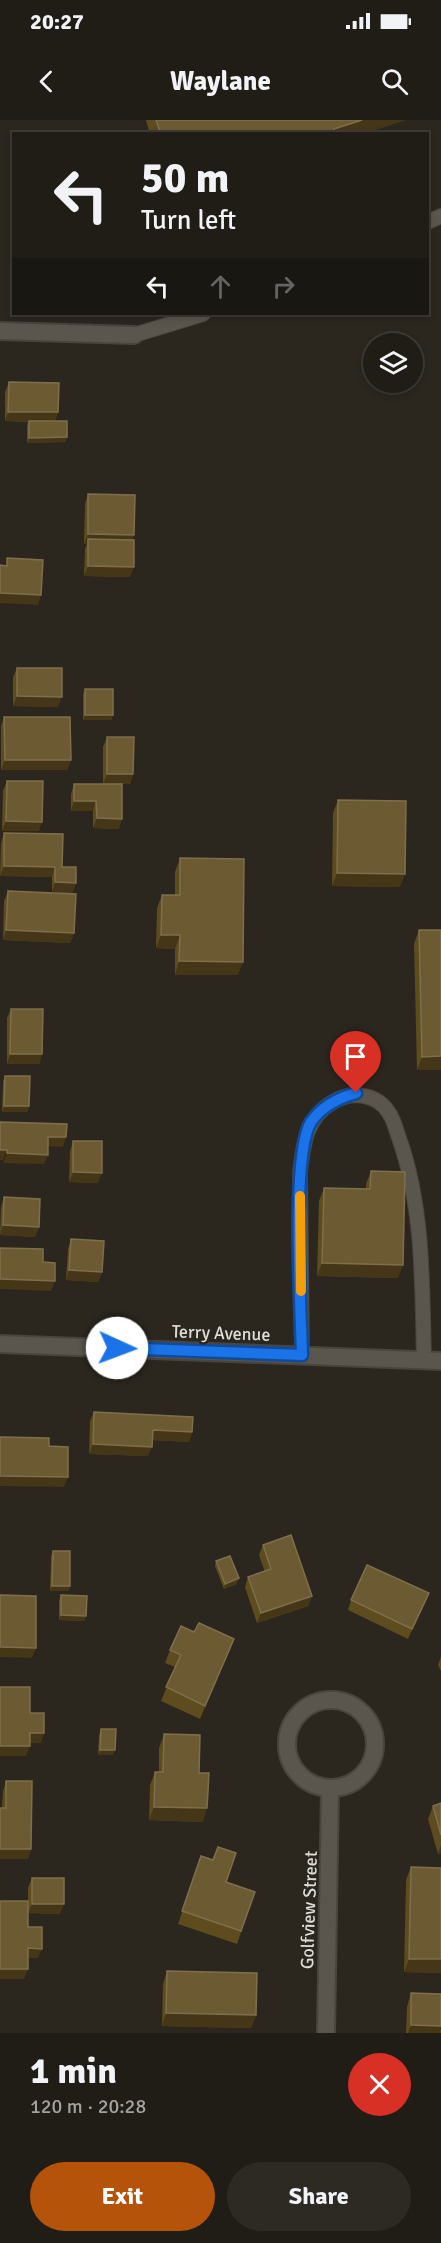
<!DOCTYPE html>
<meta charset="utf-8">
<style>
:root{--surface:#201d17;--page:#2d2a24;--text:#f1f3f6;--muted:#a2a2a1;--line:#3d3b36;--accent:#b45309}
body{margin:0;font-family:Signika,sans-serif;background:var(--page);color:var(--text);height:100vh;display:flex;flex-direction:column;font-size:22px;white-space:nowrap}
*{box-sizing:border-box;margin:0}
p{font-size:20px;color:var(--muted)}
.icon{flex:none;width:33px;height:33px;fill:none;stroke:currentColor;stroke-width:2;stroke-linecap:round;stroke-linejoin:round}
.map{position:relative;height:1913px;overflow:hidden}
.details{display:flex;flex-direction:column;background:var(--surface);flex:1}
.details>*{flex:none}
.top-card{position:absolute;left:12px;top:12px;width:417px;height:183px;border-radius:0px;box-shadow:0 3px 9px #0003,0 0 0 2px var(--line);background:#201d17;color:var(--text);overflow:hidden}
.buttons{position:absolute;left:363px;top:213px;display:grid;gap:12px}
.buttons a{display:grid;place-items:center;width:60px;height:60px;border-radius:50%;background:var(--surface);box-shadow:0 3px 9px #0003,0 0 0 2px var(--line);font-size:30px}
.pin{position:absolute;display:grid;place-items:center;width:51px;height:51px;color:#fff;margin:-62px -26px;border-radius:50% 50% 50% 0;rotate:-45deg;box-shadow:0 0 6px #0007}
.pin .icon{rotate:45deg}
.me{position:absolute;width:66px;margin:-33px;rotate:92deg;stroke-linejoin:round;filter:drop-shadow(0 0 4px #0008)}
.turn{display:flex;align-items:center;gap:21px;height:126px;padding:0 30px;font-size:27px}
.turn .icon{width:78px;height:78px;stroke-width:2.5}
.turn b{display:block;font-size:42px;line-height:51px}
.lanes{display:flex;align-items:center;height:57px;padding:0 30px;background:#0003;justify-content:center;gap:30px;direction:ltr}
.lanes .off{opacity:.35}
.round{display:grid;place-items:center;flex:none;width:63px;height:63px;border-radius:32px;background:var(--page)}
.head{display:flex;align-items:center;justify-content:space-between;height:102px;padding:0 30px}
h1{font-size:36px;font-weight:800;line-height:45px}
.cta{display:flex;gap:12px;margin-top:auto;padding:12px 30px}
.cta a{flex:1;height:69px;border-radius:36px;background:var(--accent);color:#fff;font-size:24px;font-weight:800;line-height:69px;text-align:center}
.cta a+a{background:var(--page);color:var(--text)}
.status{display:flex;justify-content:space-between;align-items:center;height:42px;padding:0 30px;background:var(--surface);direction:ltr}
.status svg{height:16px;fill:currentColor}
header{display:flex;justify-content:space-between;align-items:center;height:78px;padding:0 30px;background:var(--surface);font-size:27px;font-weight:800}
.map>svg:first-child{display:block}
.lines{fill:none;stroke-linecap:round;stroke-linejoin:round}
.service-casing{stroke:#48453f;stroke-width:16}
.minor-casing{stroke:#48453f;stroke-width:20}
.tertiary-casing{stroke:#48453f;stroke-width:20}
.service{stroke:#5a564d;stroke-width:14}
.minor{stroke:#5a564d;stroke-width:16}
.tertiary{stroke:#5a564d;stroke-width:16}
.wall{fill:#5e4b1e}
.shaded-wall{fill:#443616}
.building{fill:#6c5b32;stroke:#7e6f4c;stroke-width:1.5}
.route-casing{stroke:#114b97;stroke-width:15}
.route{stroke:#1a73e8;stroke-width:10}
.slow{stroke:#f59e0b;stroke-width:10}
.labels{text-anchor:middle;stroke-width:5;stroke-linejoin:round;paint-order:stroke}
.street-label{font-size:18px;fill:#dfddd8;stroke:#2b271f}
</style>
<div class="status"><b>20:27</b><svg viewBox="0 0 49 12"><path d="M0 12V9h3v3zM5 12V6h3v6zM10 12V3h3v9zM15 12V0h3v12zM26 1h20v11H26zM47 4h2v5h-2z"/></svg></div>
<header><svg class="icon" aria-label="back" viewBox="0 0 24 24"><path d="M15 5l-7 7 7 7"/></svg>Waylane<svg class="icon" aria-label="search" viewBox="0 0 24 24"><circle cx="10" cy="10" r="6"/><path d="M15 15l6 6"/></svg></header>
<div class="map">
<svg width="441" height="1913" viewBox="0 0 441 1913">
<rect width="100%" height="100%" fill="#2b271f"/>
<g class="lines">
<!-- service casing -->
<g class="service-casing">
<g id="service">
<polyline points="428,102 441,96"/>
<polyline points="134,215 203,194"/>
<path d="M 302,1235 L 300,1053 C 303,1025 306,997 333,982 C 351,971 377,973 389,993 C 394,1000 396,1010 399,1018 C 424,1088 422,1167 424,1240"/>
</g>
</g>
<!-- minor casing -->
<g class="minor-casing">
<g id="minor">
<polyline points="0,211 134,215"/>
<circle cx="331" cy="1624" r="44"/>
<polyline points="326,1913 330,1668"/>
</g>
</g>
<!-- tertiary casing -->
<g class="tertiary-casing">
<polyline id="tertiary" points="0,1224 441,1241"/>
</g>
<!-- service -->
<use href="#service" class="service"/>
<!-- minor -->
<use href="#minor" class="minor"/>
<!-- tertiary -->
<use href="#tertiary" class="tertiary"/>
</g>
<!-- wall -->
<g class="wall">
<polygon points="146,0 405,0 363,14 150,14"/>
<polygon points="9,262 58,292 55,301 67,317 65,322 27,323 27,306 28,302 5,301 5,272"/>
<polygon points="88,374 134,415 132,420 130,457 84,456 85,429 87,424 84,424 85,384"/>
<polygon points="17,548 58,587 13,586 13,557"/>
<polygon points="85,569 113,595 111,600 83,600 83,574"/>
<polygon points="4,597 71,640 67,650 1,650 1,606"/>
<polygon points="107,617 133,654 130,664 103,664 103,627"/>
<polygon points="7,661 39,711 2,711 3,671"/>
<polygon points="74,664 122,664 119,709 93,708 93,691 71,691 71,674"/>
<polygon points="338,680 400,767 332,766 333,693"/>
<polygon points="4,713 62,747 76,763 72,773 52,772 52,757 0,756 1,723"/>
<polygon points="180,738 238,855 175,855 175,829 156,828 157,788 162,775 175,775 175,752"/>
<polygon points="8,771 74,813 70,823 3,820 4,781"/>
<polygon points="419,810 441,810 441,950 417,950 414,824"/>
<polygon points="11,889 42,934 39,944 7,944 7,898"/>
<polygon points="5,956 29,986 27,992 2,992 3,961"/>
<polygon points="73,1021 98,1063 69,1062 70,1031"/>
<polygon points="371,1051 398,1158 317,1156 319,1081 324,1068 366,1069 366,1064"/>
<polygon points="4,1077 39,1107 35,1117 0,1115 1,1087"/>
<polygon points="71,1119 102,1152 98,1162 66,1160 68,1129"/>
<polygon points="94,1292 192,1312 189,1322 152,1320 148,1336 89,1334 90,1301"/>
<polygon points="263,1425 312,1476 308,1486 257,1503 245,1467 248,1457 265,1452 259,1435"/>
<polygon points="53,1431 70,1466 68,1471 50,1471 51,1436"/>
<polygon points="216,1441 237,1464 224,1469 215,1446"/>
<polygon points="61,1475 86,1496 84,1501 59,1500 59,1481"/>
<polygon points="351,1480 425,1483 408,1519 348,1490"/>
<polygon points="194,1512 234,1519 200,1599 161,1581 175,1547 165,1543 170,1530"/>
<polygon points="441,1537 441,1551 438,1545"/>
<polygon points="101,1609 113,1635 98,1635 99,1615"/>
<polygon points="164,1614 199,1653 203,1702 149,1700 150,1665 155,1652 159,1652 159,1628"/>
<polygon points="6,1661 31,1729 28,1739 2,1688 3,1671"/>
<polygon points="441,1683 441,1733 438,1734 428,1699 433,1686"/>
<polygon points="201,1736 213,1740 226,1762 255,1772 237,1824 178,1804"/>
<polygon points="411,1747 441,1748 441,1853 404,1852 406,1760"/>
<polygon points="32,1758 60,1794 28,1793 28,1768"/>
<polygon points="167,1851 256,1895 251,1908 162,1906 163,1864"/>
<polygon points="411,1873 441,1874 441,1913 406,1913 407,1887"/>
</g>
<!-- shaded-wall -->
<g class="shaded-wall">
<polygon points="362,0 405,0 363,14 332,14 334,9"/>
<polygon points="8,292 58,292 55,302 5,301"/>
<polygon points="67,317 65,322 27,323 29,318"/>
<polygon points="88,414 134,415 130,425 88,419 87,424 84,424"/>
<polygon points="88,446 134,447 130,457 84,456"/>
<polygon points="0,473 41,475 38,485 0,483"/>
<polygon points="17,576 62,577 58,587 13,586"/>
<polygon points="85,595 113,595 111,600 83,600"/>
<polygon points="5,640 71,640 67,650 1,650"/>
<polygon points="107,654 133,654 130,664 103,664"/>
<polygon points="74,681 96,681 93,691 71,691"/>
<polygon points="97,698 122,699 119,709 93,708"/>
<polygon points="6,701 42,702 39,711 2,711"/>
<polygon points="4,746 55,747 52,757 0,756"/>
<polygon points="337,753 405,754 400,767 332,766"/>
<polygon points="55,762 76,763 72,773 52,772"/>
<polygon points="6,810 74,813 70,823 3,820"/>
<polygon points="161,815 180,815 175,829 156,828"/>
<polygon points="179,841 243,842 238,855 175,855"/>
<polygon points="10,934 42,934 39,944 7,944"/>
<polygon points="441,936 441,950 417,950 422,937"/>
<polygon points="4,986 29,986 27,992 2,992"/>
<polygon points="48,1017 66,1017 63,1027 45,1026"/>
<polygon points="0,1030 7,1030 3,1040 0,1040"/>
<polygon points="7,1033 48,1035 44,1044 3,1043"/>
<polygon points="73,1052 102,1053 98,1063 69,1062"/>
<polygon points="3,1105 39,1107 35,1117 0,1115"/>
<polygon points="322,1143 403,1145 398,1158 317,1156"/>
<polygon points="69,1150 102,1152 98,1162 66,1160"/>
<polygon points="0,1159 55,1161 51,1171 0,1169"/>
<polygon points="153,1310 192,1312 189,1322 150,1320"/>
<polygon points="93,1324 152,1327 148,1336 89,1334"/>
<polygon points="0,1356 68,1357 64,1367 0,1366"/>
<polygon points="239,1458 237,1464 224,1469 225,1464"/>
<polygon points="52,1466 70,1466 68,1471 50,1471"/>
<polygon points="429,1473 425,1483 408,1519 412,1509"/>
<polygon points="312,1476 308,1486 257,1503 261,1493"/>
<polygon points="61,1495 86,1496 84,1501 59,1500"/>
<polygon points="234,1519 229,1532 200,1599 205,1586"/>
<polygon points="0,1527 36,1528 32,1538 0,1537"/>
<polygon points="30,1613 44,1613 41,1623 26,1623"/>
<polygon points="0,1626 30,1626 26,1636 0,1636"/>
<polygon points="100,1630 115,1630 113,1635 98,1635"/>
<polygon points="154,1687 207,1688 203,1702 149,1700"/>
<polygon points="441,1725 441,1733 438,1734"/>
<polygon points="0,1729 31,1729 28,1739 0,1739"/>
<polygon points="32,1784 64,1784 60,1794 28,1793"/>
<polygon points="28,1828 42,1829 38,1838 25,1838"/>
<polygon points="409,1839 441,1839 441,1853 404,1852"/>
<polygon points="0,1849 28,1849 24,1859 0,1859"/>
<polygon points="166,1893 256,1895 251,1908 162,1906"/>
<polygon points="411,1905 441,1906 441,1909 440,1913 408,1913"/>
</g>
<!-- building -->
<g class="building">
<polygon points="156,0 362,0 334,9 335,14 161,14"/>
<polygon points="9,262 59,263 58,292 8,292"/>
<polygon points="29,301 67,301 67,317 29,318"/>
<polygon points="88,374 135,375 134,415 88,414"/>
<polygon points="88,419 134,420 134,447 88,446"/>
<polygon points="7,438 43,440 41,475 0,473 0,445 7,446"/>
<polygon points="17,548 62,548 62,577 17,576"/>
<rect x="85" y="569" width="28" height="26"/>
<polygon points="4,597 70,597 71,640 5,640"/>
<polygon points="107,617 134,617 133,654 107,654"/>
<polygon points="7,661 43,661 42,702 6,701"/>
<polygon points="74,664 122,664 122,699 97,698 96,681 74,681"/>
<polygon points="338,680 406,681 405,754 337,753"/>
<polygon points="4,713 63,714 62,747 76,747 76,763 55,762 55,747 4,746"/>
<polygon points="180,738 244,739 243,842 179,841 180,815 161,815 162,775 180,775"/>
<polygon points="8,771 76,774 74,813 6,810"/>
<polygon points="419,810 441,810 441,936 422,937"/>
<polygon points="11,889 43,889 42,934 10,934"/>
<polygon points="5,956 30,956 29,986 4,986"/>
<polygon points="0,1002 67,1004 66,1017 48,1017 48,1035 7,1033 7,1030 0,1030"/>
<polygon points="73,1021 102,1021 102,1053 73,1052"/>
<polygon points="371,1051 405,1052 403,1145 322,1143 324,1068 370,1069"/>
<polygon points="4,1077 40,1079 39,1107 3,1105"/>
<polygon points="71,1119 104,1121 102,1152 69,1150"/>
<polygon points="0,1128 43,1129 43,1142 55,1143 55,1161 0,1159"/>
<polygon points="94,1292 193,1297 192,1312 153,1310 152,1327 93,1324"/>
<polygon points="0,1317 49,1318 49,1326 68,1327 68,1357 0,1356"/>
<polygon points="291,1415 312,1476 261,1493 248,1457 271,1449 263,1425"/>
<polygon points="53,1431 70,1431 70,1466 52,1466"/>
<polygon points="230,1436 239,1458 225,1464 216,1441"/>
<polygon points="367,1445 429,1473 412,1509 351,1480"/>
<polygon points="0,1475 36,1476 36,1528 0,1527"/>
<polygon points="61,1475 87,1476 86,1496 61,1495"/>
<polygon points="199,1503 234,1519 205,1586 166,1567 181,1535 170,1530 181,1506 194,1512"/>
<polygon points="0,1567 30,1567 30,1593 44,1593 44,1613 30,1613 30,1626 0,1626"/>
<polygon points="101,1609 116,1609 115,1630 100,1630"/>
<polygon points="164,1614 200,1615 199,1653 209,1653 207,1688 154,1687 155,1652 163,1652"/>
<polygon points="6,1661 32,1661 31,1729 0,1729 0,1688 6,1688"/>
<polygon points="441,1683 441,1715 433,1686"/>
<polygon points="218,1727 236,1733 226,1762 255,1772 241,1811 182,1791 201,1736 213,1740"/>
<polygon points="411,1747 441,1748 441,1839 409,1839"/>
<rect x="32" y="1758" width="32" height="26"/>
<polygon points="0,1781 28,1781 28,1807 42,1807 42,1829 28,1828 28,1849 0,1849"/>
<polygon points="167,1851 257,1853 256,1895 166,1893"/>
<polygon points="411,1873 441,1874 441,1906 411,1905"/>
</g>
<g class="lines">
<!-- route casing -->
<g class="route-casing">
<path id="route" d="M 117,1228 L 302,1235 C 301,1190 291,1034 311,1002 C 322,986 338,978 356,973"/>
</g>
<!-- route -->
<use href="#route" class="route"/>
<!-- slow -->
<polyline class="slow" points="300,1076 301,1171"/>
</g>
<g class="labels">
<!-- street labels -->
<g class="street-label">
<text transform="translate(221 1213) rotate(2)" y="6">Terry Avenue</text>
<text transform="translate(309 1790) rotate(-88)" y="6">Golfview Street</text>
</g>
</g>
</svg>
<div class="buttons">
<a><svg class="icon" aria-label="layers" viewBox="0 0 24 24"><path d="M12 4l9 5-9 5-9-5zM3 14l9 5 9-5"/></svg></a>
</div>
<div class="pin" style="left:356px;top:973px;background:#d93025"><svg class="icon" aria-label="arrive" viewBox="0 0 24 24"><path d="M6 21V4h12l-3 4 3 4H6"/></svg></div>
<svg class="me" style="left:117px;top:1228px" viewBox="-20 -20 40 40"><circle r="19" fill="#fff"/><path d="M0-13L10 11 0 6-10 11z" fill="#1a73e8"/></svg>
<div class="top-card">
<div class="turn"><svg class="icon" aria-label="left" viewBox="0 0 24 24"><path d="M17 20v-9H6M10 6l-5 5 5 5"/></svg><div><b>50 m</b>Turn left</div></div>
<div class="lanes"><svg class="icon" aria-label="left" viewBox="0 0 24 24"><path d="M17 20v-9H6M10 6l-5 5 5 5"/></svg><svg class="icon off" aria-label="ahead" viewBox="0 0 24 24"><path d="M12 20V5M6 11l6-6 6 6"/></svg><svg class="icon off" aria-label="right" viewBox="0 0 24 24"><path d="M7 20v-9h11M14 6l5 5-5 5"/></svg></div>
</div>
</div>
<section class="details">
<div class="head"><div><h1>1 min</h1><p>120 m · 20:28</p></div><a class="round" style="background:#d93025;color:#fff"><svg class="icon" aria-label="close" viewBox="0 0 24 24"><path d="M6 6l12 12M18 6L6 18"/></svg></a></div>
<div class="cta"><a>Exit</a><a>Share</a></div>
</section>
